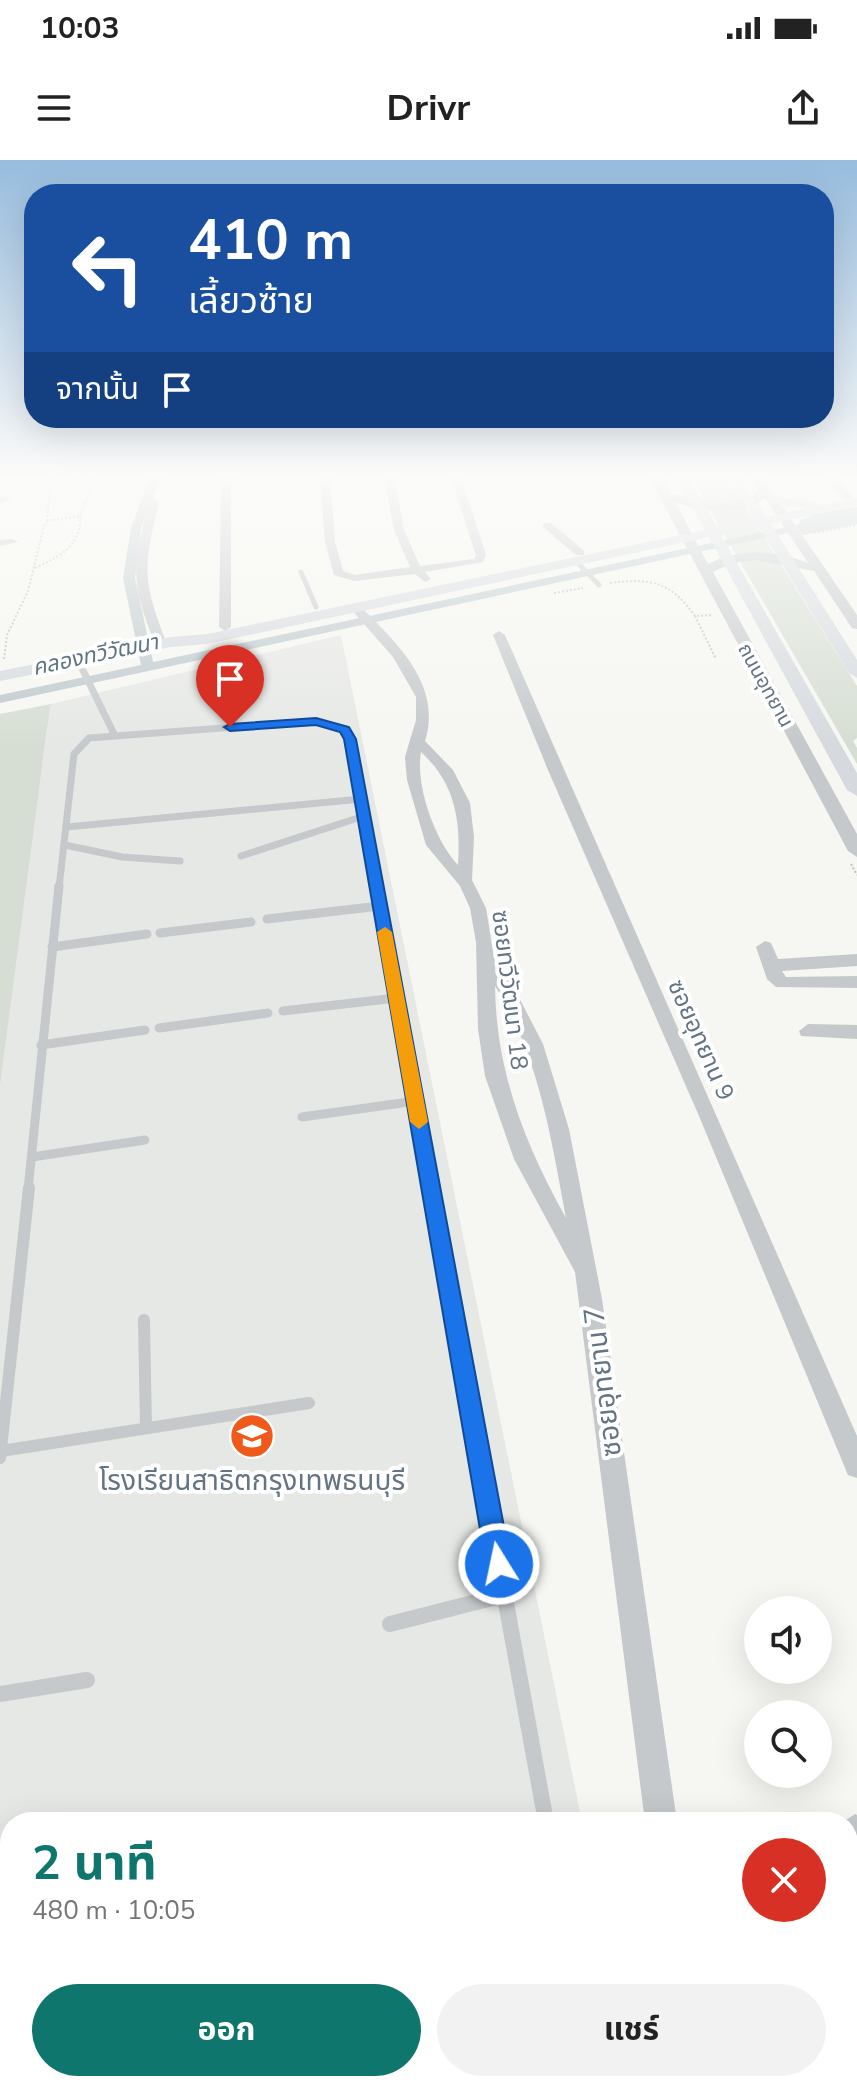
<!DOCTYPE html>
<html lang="th">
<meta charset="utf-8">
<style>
:root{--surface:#fff;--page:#f2f2f2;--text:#222;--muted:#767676;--accent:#0f766e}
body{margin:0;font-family:"Nunito Sans","Noto Sans Thai",sans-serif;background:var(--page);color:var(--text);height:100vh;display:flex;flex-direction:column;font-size:30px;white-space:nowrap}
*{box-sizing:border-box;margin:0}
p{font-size:26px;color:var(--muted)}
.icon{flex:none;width:44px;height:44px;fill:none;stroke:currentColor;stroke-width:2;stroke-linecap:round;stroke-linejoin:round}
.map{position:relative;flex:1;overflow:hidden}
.drawer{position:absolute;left:0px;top:1652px;width:858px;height:280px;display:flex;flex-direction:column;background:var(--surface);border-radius:32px 32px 0 0;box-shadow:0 8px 32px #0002}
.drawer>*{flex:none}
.hud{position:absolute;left:24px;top:24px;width:810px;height:244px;border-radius:32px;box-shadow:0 8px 32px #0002;background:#1a4fa0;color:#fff;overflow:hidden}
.controls{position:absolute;left:744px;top:1436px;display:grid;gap:16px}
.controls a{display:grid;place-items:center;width:88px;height:88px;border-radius:50%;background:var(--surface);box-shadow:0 8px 32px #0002;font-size:40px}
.pin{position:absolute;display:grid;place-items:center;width:68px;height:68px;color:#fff;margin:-82px -34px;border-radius:50% 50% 50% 0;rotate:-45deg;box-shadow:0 0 8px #0007}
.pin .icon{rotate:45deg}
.me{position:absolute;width:88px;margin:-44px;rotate:350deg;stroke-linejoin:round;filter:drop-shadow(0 0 6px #0008)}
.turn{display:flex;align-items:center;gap:28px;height:168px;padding:0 32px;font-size:36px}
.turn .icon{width:104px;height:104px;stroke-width:2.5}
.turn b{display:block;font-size:56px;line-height:68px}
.then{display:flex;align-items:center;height:76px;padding:0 32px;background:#0003;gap:16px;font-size:30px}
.round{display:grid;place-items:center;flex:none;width:84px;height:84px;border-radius:42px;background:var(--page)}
.summary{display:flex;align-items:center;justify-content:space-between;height:136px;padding:0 32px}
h1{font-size:48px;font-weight:700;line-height:60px;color:var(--accent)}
.cta{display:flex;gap:16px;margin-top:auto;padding:16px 32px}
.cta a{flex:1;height:92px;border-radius:48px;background:var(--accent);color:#fff;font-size:32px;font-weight:700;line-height:92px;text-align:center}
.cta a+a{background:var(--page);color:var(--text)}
.status{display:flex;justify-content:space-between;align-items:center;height:56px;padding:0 40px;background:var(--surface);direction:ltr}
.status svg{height:22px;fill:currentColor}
header{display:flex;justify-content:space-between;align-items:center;height:104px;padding:0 32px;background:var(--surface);font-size:36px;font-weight:700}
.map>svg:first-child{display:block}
.built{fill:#e6e8e6}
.green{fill:#d6ded3}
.water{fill:#bec9ce}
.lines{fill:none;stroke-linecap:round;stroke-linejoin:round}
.canal{fill:#bec9ce;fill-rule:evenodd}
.path{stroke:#bfc1c3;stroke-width:2;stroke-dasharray:2 2;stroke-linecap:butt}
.service-far4{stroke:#c5c9cc;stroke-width:5}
.service-far3{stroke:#c5c9cc;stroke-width:7}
.service-far2{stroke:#c5c9cc;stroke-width:9}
.service-far1{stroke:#c5c9cc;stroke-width:12}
.service{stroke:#c5c9cc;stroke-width:16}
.minor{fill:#c5c9cc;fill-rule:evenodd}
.tertiary{fill:#c5c9cc;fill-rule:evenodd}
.secondary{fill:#d6dadf;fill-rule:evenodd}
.route{fill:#1a73e8;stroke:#114b97;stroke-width:2}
.slow{fill:#f59e0b}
.labels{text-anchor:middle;stroke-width:8;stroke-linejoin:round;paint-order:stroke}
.far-street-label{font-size:20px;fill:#637485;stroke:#fff}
.far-water-label{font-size:22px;font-style:italic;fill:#5f7682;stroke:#fff}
.street-label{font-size:24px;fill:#637485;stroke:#fff}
.near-street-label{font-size:28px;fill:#637485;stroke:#fff}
.near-poi-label{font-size:28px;fill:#637485;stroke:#fff}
</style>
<div class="status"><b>10:03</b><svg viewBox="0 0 49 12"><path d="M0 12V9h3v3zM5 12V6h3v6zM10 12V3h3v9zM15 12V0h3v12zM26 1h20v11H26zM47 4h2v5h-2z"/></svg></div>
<header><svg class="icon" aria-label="menu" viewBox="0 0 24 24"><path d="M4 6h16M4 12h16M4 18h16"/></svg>Drivr<svg class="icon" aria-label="share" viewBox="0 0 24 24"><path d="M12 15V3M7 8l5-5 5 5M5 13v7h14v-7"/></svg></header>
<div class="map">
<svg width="857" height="1932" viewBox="0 0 857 1932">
<rect width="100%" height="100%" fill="#f6f6f2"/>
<!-- built -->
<polygon class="built" points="341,475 582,1662 10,1662 10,1922 635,1922 637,1932 0,1932 0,890 51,544"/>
<!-- green -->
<g class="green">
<polygon points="690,315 725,315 857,526 857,578 853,581 857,588 857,604"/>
<polygon points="51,544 46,576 0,925 0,554"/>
</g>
<!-- water -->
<polygon class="water" points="857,347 857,364 802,375 798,367 801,360 818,353"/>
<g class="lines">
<!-- canal -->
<polygon class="canal" points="151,315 161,315 141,368 135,418 153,502 857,352 857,358 0,543 0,535 141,505 123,418 131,368"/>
<!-- path -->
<g class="path">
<polyline points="56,316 81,318"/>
<polyline points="158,330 164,315"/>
<polyline points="47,361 49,334 56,315"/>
<polyline points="814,373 857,365"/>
<path d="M 35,408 C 60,396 81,387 80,356"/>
<path d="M 610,423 C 651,418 670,421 695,456 L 712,455"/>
<polyline points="554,433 583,428"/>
<polyline points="695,456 716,499"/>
<polyline points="4,499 7,475 28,431 44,366 47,361 80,356 92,327"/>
<polyline points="851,704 857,715"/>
</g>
<!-- service-far4 -->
<g class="service-far4">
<polyline points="576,401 599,425"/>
<polyline points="301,412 316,447"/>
</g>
<!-- service-far3 -->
<g class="service-far3">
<polyline points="78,500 115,576 316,561 340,568 350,579 377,728"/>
<polyline points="67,667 361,639"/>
<polyline points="65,685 122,697 180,701"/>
<polyline points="241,696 364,656"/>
<polyline points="59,728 74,594 89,578 115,576"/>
</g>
<!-- service-far2 -->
<g class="service-far2">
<polyline points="377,726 432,1030"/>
<polyline points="267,759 380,746"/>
<polyline points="160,773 251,762"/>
<polyline points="52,787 147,774"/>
<polyline points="283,851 396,838"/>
<polyline points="159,868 268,853"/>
<polyline points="41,885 145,870"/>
<polyline points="302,957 416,941"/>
<polyline points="32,997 145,980"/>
<polyline points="28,1030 59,726"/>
</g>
<!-- service-far1 -->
<g class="service-far1">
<polyline points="431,1028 503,1423"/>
<polyline points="144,1160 146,1268"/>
<polyline points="1,1291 309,1243"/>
<polyline points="0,1298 29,1028"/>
</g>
<!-- service -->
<g class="service">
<polyline points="502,1421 546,1662"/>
<polyline points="390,1464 504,1435"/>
<polyline points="0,1534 87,1520"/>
<polyline points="593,1922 595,1932"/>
<polyline points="355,1932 390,1922"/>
</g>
<!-- minor -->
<g class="minor">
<polygon points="91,315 101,315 95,320"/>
<polygon points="224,315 234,315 231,329 231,467 225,471 219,467 221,329"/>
<polygon points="320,315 330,315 335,382 343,411 355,415 410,407 394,370 384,315 394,315 404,370 420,406 474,399 476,395 450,315 460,315 486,395 483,402 425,412 431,419 425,422 415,414 354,421 334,415 325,382"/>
<polygon points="823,315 833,315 851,335 851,339 843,339"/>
<polygon points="0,337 6,336 11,339 0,343"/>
<path d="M 154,339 L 159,342 C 143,408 142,420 167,484 L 161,488 L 155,484 C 130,420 132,408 149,342 Z"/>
<polygon points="543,363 551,363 584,391 584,395 576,395 543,367"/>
<polygon points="0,380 13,379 18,382 0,386"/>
<path d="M 350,444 L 358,444 C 395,481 443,524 425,581 L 453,610 L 470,643 L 474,677 L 472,720 L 486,748 L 494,798 L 514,828 L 543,884 L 569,969 L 602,1139 L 677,1662 L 645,1662 L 575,1112 L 514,999 L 485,916 L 478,869 L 476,782 L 470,748 L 460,726 L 426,685 L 407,620 L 405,597 L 416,560 L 416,537 L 393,497 L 350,448 ZM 421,592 C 455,623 461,660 458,705 C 435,681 415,625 421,592 ZM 495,826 C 539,896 551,978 566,1058 C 525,984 496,912 495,826 Z"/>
<polygon points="499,471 505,475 857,1276 857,1318 848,1315 699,956 548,610 493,475"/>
<polygon points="765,781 771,783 778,799 857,794 857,806 782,811 786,817 857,816 857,828 776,827 767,819 756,787"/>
<polygon points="808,864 857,865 857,879 801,876 799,871"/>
<polygon points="855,1654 857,1655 857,1691 848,1687 848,1662 843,1662"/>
<polygon points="696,1922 732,1922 735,1932 699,1932"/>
</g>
<!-- tertiary -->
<path class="tertiary" d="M 648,315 L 660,315 L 671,335 C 702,335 731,356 759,330 L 749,315 L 761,315 L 857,455 L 857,469 L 852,468 L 814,411 L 756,400 L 732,403 L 713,412 L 857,674 L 857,697 L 848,691 ZM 765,338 L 808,403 C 776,390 740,388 708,404 L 675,342 C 703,352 740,358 765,338 Z"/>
<!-- secondary -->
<polygon class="secondary" points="675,315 687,315 717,367 754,360 727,315 739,315 766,357 807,348 777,345 763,336 769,332 785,338 817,342 818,346 857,338 857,346 771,364 857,500 857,518 849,513 759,367 721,375 857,613 857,636 847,630 709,377 207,484 171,487 0,521 0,511 171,477 207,474 705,370"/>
</g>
<!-- sky -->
<linearGradient id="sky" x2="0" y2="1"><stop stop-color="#97bcde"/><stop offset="0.54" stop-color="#fbfbf9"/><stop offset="1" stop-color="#fbfbf9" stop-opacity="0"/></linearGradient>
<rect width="857" height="585" fill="url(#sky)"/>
<!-- route -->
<polygon class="route" points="316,558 349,567 356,579 511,1404 507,1413 499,1416 490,1413 486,1404 344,579 340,572 316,565 230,571 224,567 230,564"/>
<!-- slow -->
<polygon class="slow" points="385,767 392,772 428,962 419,969 410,962 377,772"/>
<!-- icons -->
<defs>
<g id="school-disc" transform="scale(2.3)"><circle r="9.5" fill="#ef5919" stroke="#fff"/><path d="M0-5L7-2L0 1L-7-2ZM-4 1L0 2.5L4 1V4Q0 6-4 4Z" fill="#fff"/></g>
</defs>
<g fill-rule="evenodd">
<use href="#school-disc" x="252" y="1276"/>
</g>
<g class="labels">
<!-- far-street labels -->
<g class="far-street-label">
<text transform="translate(766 525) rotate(61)" y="7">ถนนอุทยาน</text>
</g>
<!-- far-water labels -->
<g class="far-water-label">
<text transform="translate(95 494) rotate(-12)" y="8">คลองทวีวัฒนา</text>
</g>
<!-- street labels -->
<g class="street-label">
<text transform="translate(510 830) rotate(83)" y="8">ซอยทวีวัฒนา 18</text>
<text transform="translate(701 880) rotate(66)" y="8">ซอยอุทยาน 9</text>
</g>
<!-- near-street labels -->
<g class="near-street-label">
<text transform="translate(602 1222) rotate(-97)" y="10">ซอยอุทยาน 7</text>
</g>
<!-- near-poi labels -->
<g class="near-poi-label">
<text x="252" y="1330">โรงเรียนสาธิตกรุงเทพธนบุรี</text>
</g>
</g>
</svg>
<div class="controls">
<a><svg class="icon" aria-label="sound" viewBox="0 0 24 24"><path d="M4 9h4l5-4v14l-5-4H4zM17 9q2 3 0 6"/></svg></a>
<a><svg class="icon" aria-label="search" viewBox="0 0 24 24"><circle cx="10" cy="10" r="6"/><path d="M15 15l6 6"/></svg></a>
</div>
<div class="pin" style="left:230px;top:567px;background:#d93025"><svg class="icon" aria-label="arrive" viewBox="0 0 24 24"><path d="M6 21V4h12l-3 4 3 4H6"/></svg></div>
<svg class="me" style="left:499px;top:1404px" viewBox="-20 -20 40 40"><circle r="17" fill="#1a73e8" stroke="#fff" stroke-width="3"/><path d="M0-11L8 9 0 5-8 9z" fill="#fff"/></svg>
<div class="hud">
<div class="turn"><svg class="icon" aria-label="left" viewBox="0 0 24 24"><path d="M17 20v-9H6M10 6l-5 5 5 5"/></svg><div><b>410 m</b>เลี้ยวซ้าย</div></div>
<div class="then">จากนั้น<svg class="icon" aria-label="arrive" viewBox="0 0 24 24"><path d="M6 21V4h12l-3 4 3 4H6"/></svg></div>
</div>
<section class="drawer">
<div class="summary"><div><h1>2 นาที</h1><p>480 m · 10:05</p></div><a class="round" style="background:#d93025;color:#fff"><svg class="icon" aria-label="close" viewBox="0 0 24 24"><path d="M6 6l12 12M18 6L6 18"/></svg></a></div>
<div class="cta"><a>ออก</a><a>แชร์</a></div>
</section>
</div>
